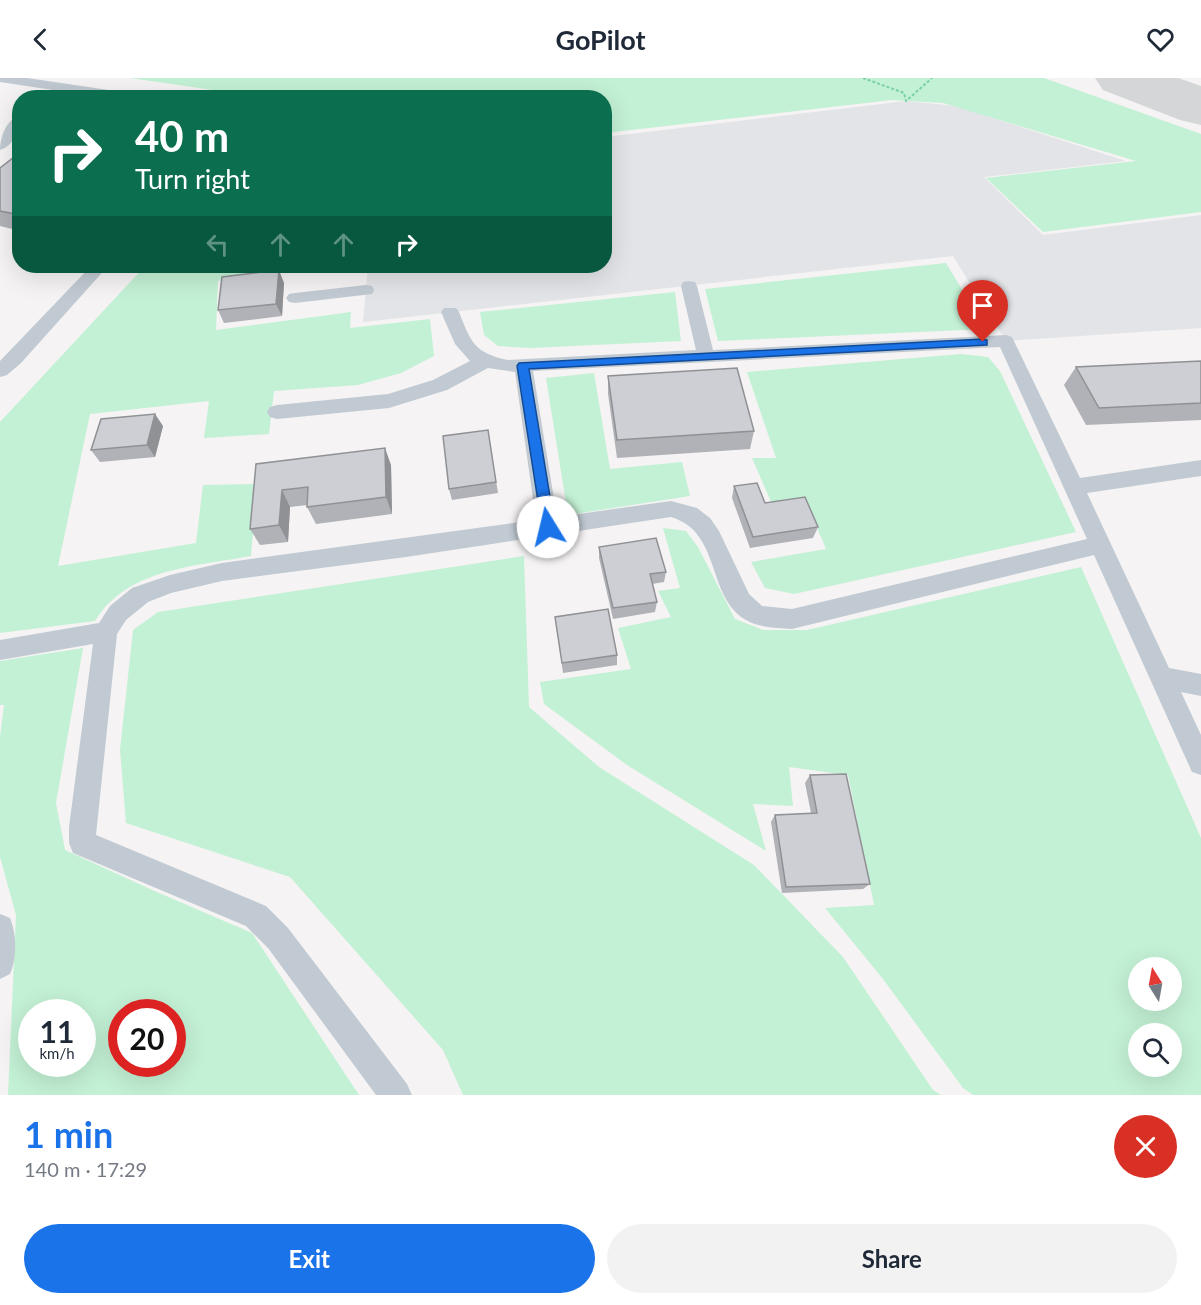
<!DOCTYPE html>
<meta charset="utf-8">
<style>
:root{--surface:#fff;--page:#f2f2f3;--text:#1f2937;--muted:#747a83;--accent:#1a73e8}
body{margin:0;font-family:Lato,sans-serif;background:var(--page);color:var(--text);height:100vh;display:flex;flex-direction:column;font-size:22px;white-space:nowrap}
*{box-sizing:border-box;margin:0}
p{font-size:20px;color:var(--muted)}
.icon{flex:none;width:33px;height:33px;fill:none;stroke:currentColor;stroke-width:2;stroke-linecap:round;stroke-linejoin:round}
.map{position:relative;height:1017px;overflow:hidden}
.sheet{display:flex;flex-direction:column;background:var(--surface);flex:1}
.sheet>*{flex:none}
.hud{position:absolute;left:12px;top:12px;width:600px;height:183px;border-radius:24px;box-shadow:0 6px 24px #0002;background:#0b6e4f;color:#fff;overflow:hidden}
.needle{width:39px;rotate:349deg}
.tools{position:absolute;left:1128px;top:879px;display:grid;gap:12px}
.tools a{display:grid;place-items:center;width:54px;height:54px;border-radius:50%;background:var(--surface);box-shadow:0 6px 24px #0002;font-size:30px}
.speed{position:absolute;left:18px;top:921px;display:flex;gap:12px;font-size:30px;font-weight:700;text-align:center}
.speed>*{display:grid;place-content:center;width:78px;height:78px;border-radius:50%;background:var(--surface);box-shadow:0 6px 24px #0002;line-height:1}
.speed small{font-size:15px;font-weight:400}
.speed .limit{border:9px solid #d22;background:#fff;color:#111}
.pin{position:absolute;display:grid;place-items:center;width:51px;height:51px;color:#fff;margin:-62px -26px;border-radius:50% 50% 50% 0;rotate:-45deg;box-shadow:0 0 6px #0007}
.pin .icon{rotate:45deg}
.me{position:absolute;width:66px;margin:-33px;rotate:351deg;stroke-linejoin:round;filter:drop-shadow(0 0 4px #0008)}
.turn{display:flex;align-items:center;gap:21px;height:126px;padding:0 24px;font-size:27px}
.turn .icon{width:78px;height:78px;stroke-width:2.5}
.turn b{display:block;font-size:42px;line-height:51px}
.lanes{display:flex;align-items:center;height:57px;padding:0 24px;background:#0003;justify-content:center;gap:30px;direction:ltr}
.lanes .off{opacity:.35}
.round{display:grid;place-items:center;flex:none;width:63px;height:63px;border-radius:32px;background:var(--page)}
.head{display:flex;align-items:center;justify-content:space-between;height:102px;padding:0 24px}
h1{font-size:36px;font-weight:700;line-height:45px;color:var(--accent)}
.button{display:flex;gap:12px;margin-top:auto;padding:12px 24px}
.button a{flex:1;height:69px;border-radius:36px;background:var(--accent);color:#fff;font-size:24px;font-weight:700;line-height:69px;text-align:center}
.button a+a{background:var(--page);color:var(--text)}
header{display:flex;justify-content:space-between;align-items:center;height:78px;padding:0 24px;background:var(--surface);font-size:27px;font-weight:700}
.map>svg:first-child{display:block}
.airport{fill:#e2e4e7}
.green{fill:#c3f1d5;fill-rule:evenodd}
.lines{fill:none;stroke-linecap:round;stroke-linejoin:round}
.taxiway{fill:#d5d6d8;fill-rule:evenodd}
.path{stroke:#7ad0a6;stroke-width:2;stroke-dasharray:3 2;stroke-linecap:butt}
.service{fill:#c1cad2;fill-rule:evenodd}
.wall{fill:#b0b2b7}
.shaded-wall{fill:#909195}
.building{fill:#cdcfd5;stroke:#909195;stroke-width:1.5}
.route{fill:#1a73e8;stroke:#114b97;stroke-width:1.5}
</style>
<header><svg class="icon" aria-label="back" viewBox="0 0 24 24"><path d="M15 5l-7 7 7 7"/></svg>GoPilot<svg class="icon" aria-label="heart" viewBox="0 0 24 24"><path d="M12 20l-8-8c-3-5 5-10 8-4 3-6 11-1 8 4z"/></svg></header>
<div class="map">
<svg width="1201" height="1017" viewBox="0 0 1201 1017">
<rect width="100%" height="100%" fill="#f5f3f3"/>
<!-- airport -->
<polygon class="airport" points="906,23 956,28 1126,83 984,99 1043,157 1201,137 1201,250 1006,263 953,178 363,244 368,188 604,188 605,59"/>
<!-- green -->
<g class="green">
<polygon points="130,0 1044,0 1201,56 1201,134 1043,154 986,100 1136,83 943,25 892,22 605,55 604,20 269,20"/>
<polygon points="946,185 986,251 718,263 705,211"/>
<path d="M 145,188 L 247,188 L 246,199 L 218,203 L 216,252 L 351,234 L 350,250 L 430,241 L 434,278 L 401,295 L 358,307 L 274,313 L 269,356 L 204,360 L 209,323 L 90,336 L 58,488 L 196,465 L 203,407 L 257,406 L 251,478 C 204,487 145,489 109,525 C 103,530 99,537 95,543 L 0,555 L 0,344 Z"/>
<polygon points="675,214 681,263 530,270 498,268 484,257 480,234"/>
<polygon points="961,276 988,279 1000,293 1076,454 794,516 765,510 751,484 826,471 805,421 771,424 752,380 776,380 747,294"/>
<polygon points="594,295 610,391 682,384 690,418 568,437 546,300"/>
<path d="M 663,450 L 686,453 L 698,469 L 735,541 L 763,552 L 807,552 L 1081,489 L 1201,760 L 1201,1017 L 973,1017 L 963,1010 L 883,901 L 825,830 L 874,827 L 848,697 L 789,689 L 793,728 L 753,726 L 766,773 L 627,687 L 544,626 L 540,604 L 631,591 L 618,550 L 671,539 L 658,513 L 680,510 ZM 1138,890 L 1172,890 L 1172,922 L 1138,922 ZM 1138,956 L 1172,956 L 1172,988 L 1138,988 Z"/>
<polygon points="524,478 529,629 599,689 754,787 843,879 933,1012 941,1017 463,1017 443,972 290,799 126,745 120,672 133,552 158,534"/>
<path d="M 83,570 L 56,725 L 65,772 L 150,811 L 252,855 L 359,1017 L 8,1017 L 16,837 L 0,779 L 0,659 L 4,627 L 0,627 L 0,583 ZM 32,934 L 82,934 L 82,986 L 32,986 ZM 122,934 L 172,934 L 172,986 L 122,986 Z"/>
</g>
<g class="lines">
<!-- taxiway -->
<polygon class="taxiway" points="1095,0 1178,0 1201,8 1201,47 1180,42 1103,12"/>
<!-- path -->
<polyline class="path" points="863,0 904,15 906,23 932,0"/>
<!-- service -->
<g class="service">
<polygon points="0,0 27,0 136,16 142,20 106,20 0,4"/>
<path d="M 20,37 C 20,50 14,68 0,72 C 0,59 6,42 20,37 Z"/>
<polygon points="91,188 108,188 21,285 7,297 0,299 0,283"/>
<path d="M 689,203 L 695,204 L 697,208 L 713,272 L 1006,257 L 1012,259 L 1080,400 L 1201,382 L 1201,398 L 1087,415 L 1169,590 L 1201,596 L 1201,618 L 1181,614 L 1201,657 L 1201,697 L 1192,694 L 1094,477 L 792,551 C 777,550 760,550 746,542 C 706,519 722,454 671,439 L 406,479 L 222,503 L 171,515 L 148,524 L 126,542 L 117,556 L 96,757 L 266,828 L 288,850 L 407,1006 L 412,1017 L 376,1017 L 268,870 L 246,848 L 73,775 L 69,765 L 69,749 L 93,566 L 0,582 L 0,562 L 99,545 L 110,528 L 132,510 L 170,497 L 222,485 L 536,442 L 515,294 L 488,290 L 447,312 L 389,330 L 277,341 L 270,339 L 267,334 L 270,329 L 277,327 L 388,316 L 433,302 L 470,283 L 455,266 L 441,234 L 444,230 L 456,230 L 459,234 C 471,264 474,275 508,282 L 696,272 L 681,208 L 683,204 ZM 1000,269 L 1087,461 L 792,531 L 762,528 L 749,516 L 719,453 L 710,440 L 697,430 L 671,423 L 557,439 L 533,293 Z"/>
<polygon points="366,207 372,208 374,212 372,216 295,225 289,224 286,220 289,216 295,215"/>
<path d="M 0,836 L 10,840 C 17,857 17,880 10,896 L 0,901 Z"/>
</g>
</g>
<!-- wall -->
<g class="wall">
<polygon points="20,76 20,153 0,148 0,90"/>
<polygon points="252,188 301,188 301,190 277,193 284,205 282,238 224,245 218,232 255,195"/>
<polygon points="1201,283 1201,342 1086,347 1064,307 1076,289"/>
<polygon points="608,298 754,353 750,371 617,380 608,316"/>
<polygon points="163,348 155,379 100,384 91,372"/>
<polygon points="488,352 498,415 452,422 449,411"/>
<polygon points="256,386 391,387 392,436 316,446 307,429 307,427 290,429 288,464 260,467 250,451"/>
<polygon points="734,408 765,425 818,449 813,460 750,470 732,420"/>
<polygon points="599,469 666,494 664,504 652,506 657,524 655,534 613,541 599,480"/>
<polygon points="555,539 617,577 617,587 563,595"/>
<polygon points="810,697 870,806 863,811 782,815 771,744 775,737 811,735 805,705"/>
</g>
<!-- shaded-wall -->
<g class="shaded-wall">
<polygon points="252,188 301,188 301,190 255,195"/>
<polygon points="279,192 284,205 282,238 276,226"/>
<polygon points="155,336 163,348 155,379 147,367"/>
<polygon points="385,370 391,387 392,436 386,419"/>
<polygon points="282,412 290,429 288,464 279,447"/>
</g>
<!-- building -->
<g class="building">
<polygon points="18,76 20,76 20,137 0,133 0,90"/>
<polygon points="279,192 276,226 218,232 222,199"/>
<polygon points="1201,283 1201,325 1099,330 1076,289"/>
<polygon points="737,290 754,353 617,362 608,298"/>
<polygon points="155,336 147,367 91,372 101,341"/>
<polygon points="488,352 496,404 449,411 443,358"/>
<polygon points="385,370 386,419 307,429 308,409 282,412 279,447 250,451 256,386"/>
<polygon points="757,405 765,425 805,419 818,449 753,459 734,408"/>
<polygon points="656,460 666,494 650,496 657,524 613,530 599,469"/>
<polygon points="608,531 617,577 562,585 555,539"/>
<polygon points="846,696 870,806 786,809 775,737 817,735 810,697"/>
</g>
<!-- route -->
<polygon class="route" points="983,261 987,262 987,267 529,291 555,449 548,454 542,449 517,288 519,285"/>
</svg>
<div class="tools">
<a><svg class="needle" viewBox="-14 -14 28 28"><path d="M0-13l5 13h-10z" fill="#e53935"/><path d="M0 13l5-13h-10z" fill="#747a83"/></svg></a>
<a><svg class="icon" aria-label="search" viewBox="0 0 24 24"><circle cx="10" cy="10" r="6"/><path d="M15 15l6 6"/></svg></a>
</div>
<div class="speed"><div>11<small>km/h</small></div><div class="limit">20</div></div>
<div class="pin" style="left:983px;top:264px;background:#d93025"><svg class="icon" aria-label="arrive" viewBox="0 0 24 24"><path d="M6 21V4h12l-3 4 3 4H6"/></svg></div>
<svg class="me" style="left:548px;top:449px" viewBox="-20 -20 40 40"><circle r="19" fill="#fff"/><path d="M0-13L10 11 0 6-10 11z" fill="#1a73e8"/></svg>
<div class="hud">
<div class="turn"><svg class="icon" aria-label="right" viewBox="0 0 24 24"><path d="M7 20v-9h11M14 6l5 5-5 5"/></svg><div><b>40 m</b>Turn right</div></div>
<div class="lanes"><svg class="icon off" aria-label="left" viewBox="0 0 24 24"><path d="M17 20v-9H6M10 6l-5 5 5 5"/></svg><svg class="icon off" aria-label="ahead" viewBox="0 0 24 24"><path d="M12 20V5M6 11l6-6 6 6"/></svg><svg class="icon off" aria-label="ahead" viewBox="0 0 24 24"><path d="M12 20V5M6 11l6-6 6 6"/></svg><svg class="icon" aria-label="right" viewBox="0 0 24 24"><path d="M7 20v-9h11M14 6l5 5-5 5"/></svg></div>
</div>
</div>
<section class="sheet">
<div class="head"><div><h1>1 min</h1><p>140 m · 17:29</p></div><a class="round" style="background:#d93025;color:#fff"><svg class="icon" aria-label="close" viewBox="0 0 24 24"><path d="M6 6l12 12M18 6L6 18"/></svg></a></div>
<div class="button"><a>Exit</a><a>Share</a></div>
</section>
